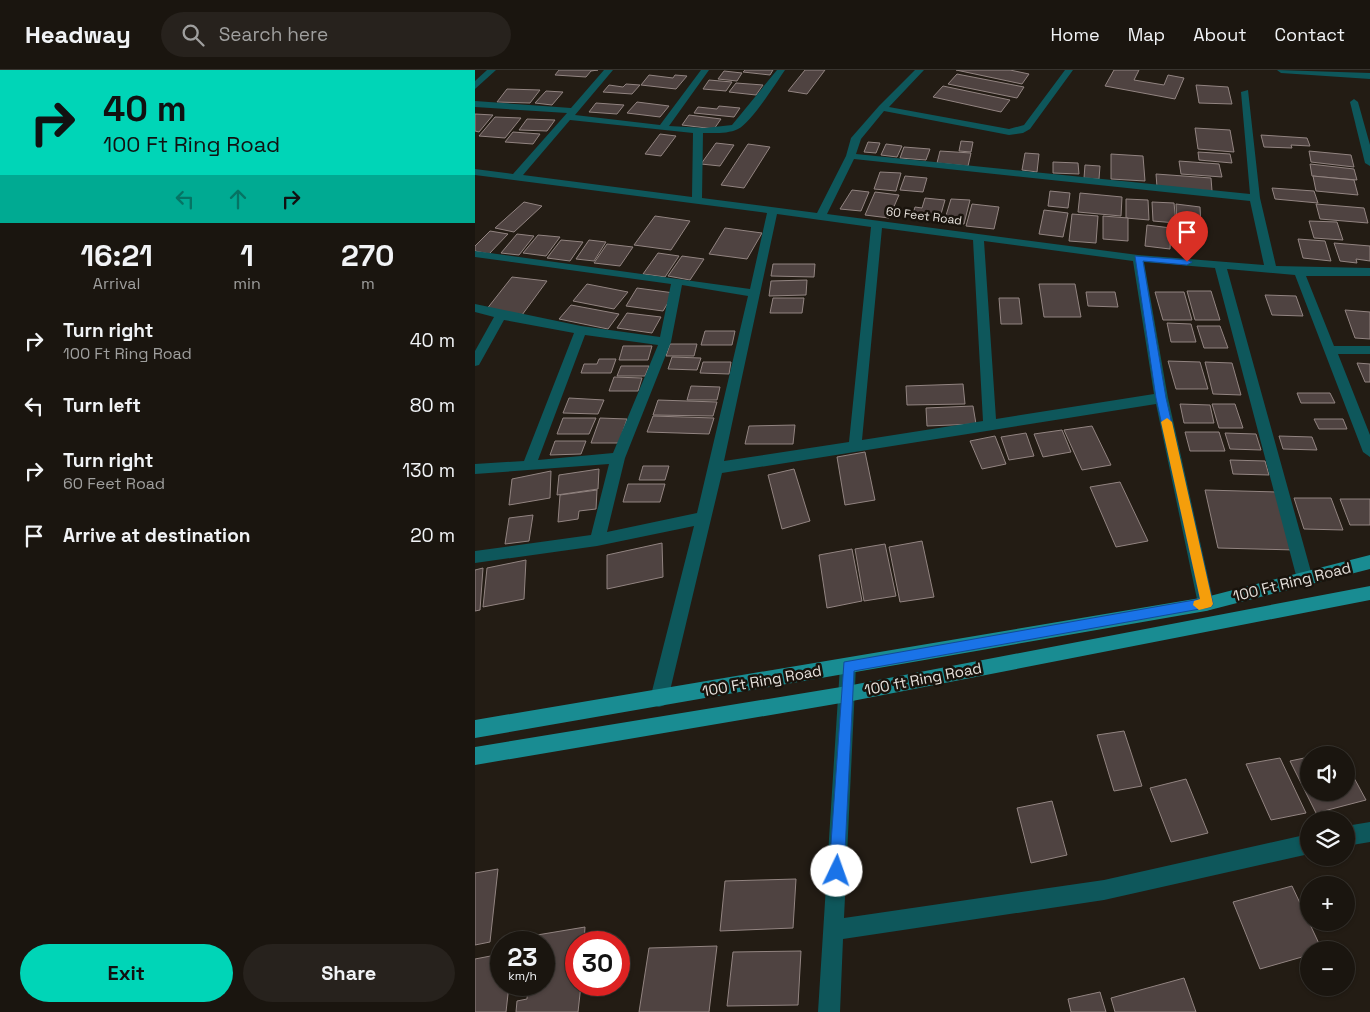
<!DOCTYPE html>
<meta charset="utf-8">
<style>
:root{--surface:#1a150f;--page:#27221d;--text:#f1f3f6;--muted:#9f9f9e;--line:#38342f;--accent:#00d5b7}
body{margin:0;font-family:"Space Grotesk",sans-serif;background:var(--page);color:var(--text);height:100vh;display:flex;flex-direction:column;font-size:19px;white-space:nowrap}
*{box-sizing:border-box;margin:0}
p{font-size:16px;color:var(--muted)}
.icon{flex:none;width:28px;height:28px;fill:none;stroke:currentColor;stroke-width:2;stroke-linecap:round;stroke-linejoin:round}
.map{position:relative;flex:1;overflow:hidden}
.side{display:flex;flex-direction:column;background:var(--surface);width:475px}
.side>*{flex:none}
.top-card{background:#00d5b7;color:#111;overflow:hidden}
.fabs{position:absolute;left:825px;top:676px;display:grid;gap:10px}
.fabs a{display:grid;place-items:center;width:55px;height:55px;border-radius:50%;background:var(--surface);box-shadow:0 1px 4px #0004,0 0 0 1px var(--line);font-size:25px}
.speed{position:absolute;left:15px;top:861px;display:flex;gap:10px;font-size:25px;font-weight:700;text-align:center}
.speed>*{display:grid;place-content:center;width:65px;height:65px;border-radius:50%;background:var(--surface);box-shadow:0 1px 4px #0004,0 0 0 1px var(--line);line-height:1}
.speed small{font-size:12px;font-weight:400}
.speed .limit{border:8px solid #d22;background:#fff;color:#111}
.pin{position:absolute;display:grid;place-items:center;width:42px;height:42px;color:#fff;margin:-51px -21px;border-radius:50% 50% 50% 0;rotate:-45deg;box-shadow:0 0 5px #0007}
.pin .icon{rotate:45deg}
.me{position:absolute;width:55px;margin:-28px;rotate:3deg;stroke-linejoin:round;filter:drop-shadow(0 0 4px #0008)}
.turn{display:flex;align-items:center;gap:18px;height:105px;padding:0 20px;font-size:22px}
.turn .icon{width:65px;height:65px;stroke-width:2.5}
.turn b{display:block;font-size:35px;line-height:42px}
.lanes{display:flex;align-items:center;height:48px;padding:0 20px;background:#0003;justify-content:center;gap:25px;direction:ltr}
.lanes .off{opacity:.35}
.eta{display:flex;justify-content:space-evenly;align-items:center;height:85px;text-align:center}
.eta b{font-size:30px;font-weight:700;line-height:35px}
.cta{display:flex;gap:10px;margin-top:auto;padding:10px 20px}
.cta a{flex:1;height:58px;border-radius:30px;background:var(--accent);color:#111;font-size:20px;font-weight:700;line-height:58px;text-align:center}
.cta a+a{background:var(--page);color:var(--text)}
ul{padding:0;list-style:none}
li{display:flex;align-items:center;gap:15px;height:65px;padding:0 20px}
li div{flex:1}
li b{display:block;font-size:19px}
li em{font-style:normal}
header{display:flex;align-items:center;gap:30px;box-sizing:border-box;height:70px;padding:0 25px;background:var(--surface);border-bottom:1px solid var(--line)}
header strong{font-size:24px}
nav{display:flex;gap:28px;margin-inline-start:auto;font-size:18px}
.search{width:350px;height:45px;background:var(--page);display:flex;align-items:center;gap:12px;box-sizing:border-box;padding:0 18px;border-radius:28px;color:var(--muted);font-size:19px}
main{display:flex;flex:1;min-height:0}
.map>svg:first-child{display:block}
.building{fill:#4f4341;stroke:#928481}
.lines{fill:none;stroke-linecap:round;stroke-linejoin:round}
.minor{fill:#0e575b;fill-rule:evenodd}
.major{fill:#198c92;fill-rule:evenodd}
.route{fill:#1a73e8;stroke:#114b97}
.slow{fill:#f59e0b}
.labels{text-anchor:middle;stroke-width:5;stroke-linejoin:round;paint-order:stroke}
.far-street-label{font-size:12px;fill:#e6e1dc;stroke:#19130c}
.street-label{font-size:15px;fill:#e6e1dc;stroke:#19130c}
</style>
<header>
<strong>Headway</strong>
<div class="search"><svg class="icon" aria-label="search" viewBox="0 0 24 24"><circle cx="10" cy="10" r="6"/><path d="M15 15l6 6"/></svg>Search here</div>
<nav><a>Home</a><a>Map</a><a>About</a><a>Contact</a></nav>
</header>
<main>
<section class="side">
<div class="top-card">
<div class="turn"><svg class="icon" aria-label="right" viewBox="0 0 24 24"><path d="M7 20v-9h11M14 6l5 5-5 5"/></svg><div><b>40 m</b>100 Ft Ring Road</div></div>
<div class="lanes"><svg class="icon off" aria-label="left" viewBox="0 0 24 24"><path d="M17 20v-9H6M10 6l-5 5 5 5"/></svg><svg class="icon off" aria-label="ahead" viewBox="0 0 24 24"><path d="M12 20V5M6 11l6-6 6 6"/></svg><svg class="icon" aria-label="right" viewBox="0 0 24 24"><path d="M7 20v-9h11M14 6l5 5-5 5"/></svg></div>
</div>
<div class="eta">
<div><b>16:21</b><p>Arrival</p></div>
<div><b>1</b><p>min</p></div>
<div><b>270</b><p>m</p></div>
</div>
<ul>
<li><svg class="icon" aria-label="right" viewBox="0 0 24 24"><path d="M7 20v-9h11M14 6l5 5-5 5"/></svg><div><b>Turn right</b><p>100 Ft Ring Road</p></div><em>40 m</em></li>
<li><svg class="icon" aria-label="left" viewBox="0 0 24 24"><path d="M17 20v-9H6M10 6l-5 5 5 5"/></svg><div><b>Turn left</b></div><em>80 m</em></li>
<li><svg class="icon" aria-label="right" viewBox="0 0 24 24"><path d="M7 20v-9h11M14 6l5 5-5 5"/></svg><div><b>Turn right</b><p>60 Feet Road</p></div><em>130 m</em></li>
<li><svg class="icon" aria-label="arrive" viewBox="0 0 24 24"><path d="M6 21V4h12l-3 4 3 4H6"/></svg><div><b>Arrive at destination</b></div><em>20 m</em></li>
</ul>
<div class="cta"><a>Exit</a><a>Share</a></div>
</section>
<div class="map">
<svg width="895" height="942" viewBox="0 0 895 942">
<rect width="100%" height="100%" fill="#231c14"/>
<!-- building -->
<g class="building">
<polygon points="84,0 123,0 116,1 111,7 80,5"/>
<polygon points="270,0 298,0 295,5 268,2"/>
<polygon points="330,0 350,0 332,24 313,21"/>
<polygon points="481,0 535,0 554,4 547,14"/>
<polygon points="639,0 664,0 659,10 689,15 693,5 709,8 700,29 630,16"/>
<polygon points="249,1 267,3 262,11 243,9"/>
<polygon points="482,4 549,17 542,28 473,14"/>
<polygon points="174,5 198,8 200,5 212,6 201,19 166,15"/>
<polygon points="234,10 257,12 251,21 228,19"/>
<polygon points="261,13 288,15 281,25 254,22"/>
<polygon points="151,14 165,15 157,24 128,22 134,15 148,17"/>
<polygon points="721,15 753,17 757,34 724,33"/>
<polygon points="468,16 535,30 526,42 458,27"/>
<polygon points="32,19 65,20 55,33 22,32"/>
<polygon points="71,21 88,22 77,35 60,33"/>
<polygon points="162,32 194,36 185,47 152,43"/>
<polygon points="121,33 149,35 142,44 114,42"/>
<polygon points="244,36 265,38 259,47 219,43 223,37 242,39"/>
<polygon points="0,44 18,45 4,62 0,61"/>
<polygon points="214,45 246,49 239,59 207,55"/>
<polygon points="20,47 46,48 30,68 4,66"/>
<polygon points="52,49 80,50 72,61 44,60"/>
<polygon points="720,58 755,60 759,82 723,79"/>
<polygon points="38,62 65,64 58,74 30,72"/>
<polygon points="185,64 201,66 186,86 170,84"/>
<polygon points="786,65 832,68 835,76 816,75 817,78 789,77"/>
<polygon points="486,71 498,72 496,82 484,81"/>
<polygon points="393,72 405,73 401,83 389,82"/>
<polygon points="241,73 259,75 245,96 226,94"/>
<polygon points="273,74 295,77 269,118 246,115"/>
<polygon points="411,74 427,76 422,87 406,85"/>
<polygon points="429,77 455,79 451,90 425,88"/>
<polygon points="465,81 496,83 493,96 462,93"/>
<polygon points="834,81 876,85 879,97 836,92"/>
<polygon points="723,82 755,84 757,93 724,90"/>
<polygon points="550,83 564,84 562,102 547,100"/>
<polygon points="636,84 668,86 670,111 636,109"/>
<polygon points="704,91 744,94 747,107 706,104"/>
<polygon points="578,92 603,93 604,104 578,103"/>
<polygon points="835,94 879,99 882,110 837,106"/>
<polygon points="610,95 625,96 624,109 609,108"/>
<polygon points="405,102 426,103 421,121 399,119"/>
<polygon points="681,104 736,108 737,121 682,117"/>
<polygon points="430,106 452,108 448,122 425,120"/>
<polygon points="838,106 879,110 883,125 841,121"/>
<polygon points="797,118 839,121 843,133 800,129"/>
<polygon points="377,120 394,122 386,141 365,139"/>
<polygon points="575,121 595,123 593,138 573,136"/>
<polygon points="400,122 424,125 414,148 390,145"/>
<polygon points="605,123 647,127 646,146 603,142"/>
<polygon points="450,128 470,130 464,151 437,148 440,137 447,138"/>
<polygon points="476,129 495,130 489,154 469,152"/>
<polygon points="651,129 673,130 674,150 651,148"/>
<polygon points="49,132 67,136 39,162 20,158"/>
<polygon points="677,132 699,133 701,153 678,151"/>
<polygon points="497,134 524,137 519,159 491,156"/>
<polygon points="701,134 725,137 726,156 702,154"/>
<polygon points="841,134 889,138 893,153 845,149"/>
<polygon points="569,140 593,143 588,167 564,164"/>
<polygon points="597,144 623,146 621,173 594,171"/>
<polygon points="180,146 215,151 196,180 159,175"/>
<polygon points="628,146 653,148 653,171 628,169"/>
<polygon points="834,151 862,152 868,170 839,168"/>
<polygon points="672,155 696,158 695,179 670,176"/>
<polygon points="250,158 287,163 272,189 234,184"/>
<polygon points="15,161 33,164 14,184 0,181 0,176"/>
<polygon points="42,164 59,166 44,185 26,183"/>
<polygon points="63,165 85,167 71,186 48,183"/>
<polygon points="823,169 850,171 856,191 828,188"/>
<polygon points="86,170 108,172 95,191 72,188"/>
<polygon points="114,170 131,172 119,191 101,189"/>
<polygon points="859,173 895,176 895,191 881,189 882,193 865,191"/>
<polygon points="132,174 158,177 145,196 119,193"/>
<polygon points="183,183 204,186 190,207 168,204"/>
<polygon points="207,186 229,189 215,210 193,206"/>
<polygon points="298,194 340,194 339,207 296,206"/>
<polygon points="37,207 72,211 47,245 11,240"/>
<polygon points="332,210 331,225 294,226 296,211"/>
<polygon points="112,214 153,222 139,239 98,231"/>
<polygon points="564,214 600,214 606,247 569,247"/>
<polygon points="162,218 199,223 188,241 151,236"/>
<polygon points="712,221 736,221 745,250 720,250"/>
<polygon points="611,222 640,222 643,237 613,236"/>
<polygon points="680,222 709,222 717,250 688,250"/>
<polygon points="790,225 821,226 828,246 797,245"/>
<polygon points="298,228 329,228 327,243 295,243"/>
<polygon points="524,228 544,228 547,254 526,254"/>
<polygon points="96,235 144,244 133,259 84,249"/>
<polygon points="870,240 895,242 895,269 880,268"/>
<polygon points="152,243 186,247 177,263 142,258"/>
<polygon points="692,253 716,254 721,272 696,272"/>
<polygon points="722,256 745,256 753,278 729,278"/>
<polygon points="230,261 260,261 257,275 226,275"/>
<polygon points="195,274 222,274 219,286 191,286"/>
<polygon points="148,276 177,276 173,290 144,290"/>
<polygon points="197,287 226,288 222,300 193,299"/>
<polygon points="124,289 141,289 136,303 106,303 109,294 122,294"/>
<polygon points="693,291 725,292 733,319 701,319"/>
<polygon points="228,292 256,292 254,304 225,303"/>
<polygon points="730,292 757,293 766,325 738,324"/>
<polygon points="882,293 895,294 895,312 890,312"/>
<polygon points="146,296 174,296 170,306 142,306"/>
<polygon points="139,307 167,308 163,321 134,321"/>
<polygon points="488,314 490,334 432,335 431,316"/>
<polygon points="216,316 245,317 242,330 212,330"/>
<polygon points="822,323 855,323 860,333 826,333"/>
<polygon points="94,328 129,330 123,344 88,343"/>
<polygon points="183,330 242,332 238,346 178,345"/>
<polygon points="705,334 735,335 739,353 709,353"/>
<polygon points="737,334 760,334 768,358 744,358"/>
<polygon points="498,336 501,354 452,356 451,338"/>
<polygon points="178,346 239,348 234,364 172,362"/>
<polygon points="88,348 121,348 114,364 82,364"/>
<polygon points="125,348 152,349 144,373 116,373"/>
<polygon points="839,349 868,349 872,359 844,359"/>
<polygon points="320,355 318,374 270,374 274,356"/>
<polygon points="617,356 636,395 607,400 589,360"/>
<polygon points="587,360 596,382 568,387 559,364"/>
<polygon points="710,362 744,362 750,381 715,381"/>
<polygon points="551,363 559,386 534,390 526,367"/>
<polygon points="750,363 781,364 786,380 755,379"/>
<polygon points="520,366 531,394 507,399 495,371"/>
<polygon points="804,366 837,367 842,380 808,379"/>
<polygon points="80,371 111,371 106,384 75,385"/>
<polygon points="390,382 400,430 370,435 362,387"/>
<polygon points="755,390 790,391 794,405 758,404"/>
<polygon points="168,396 194,396 190,410 164,410"/>
<polygon points="124,399 123,419 82,425 84,405"/>
<polygon points="319,399 335,451 307,459 293,405"/>
<polygon points="76,401 75,428 34,435 37,409"/>
<polygon points="645,412 673,471 641,477 615,417"/>
<polygon points="153,414 190,414 185,432 148,432"/>
<polygon points="122,420 121,439 104,441 103,449 83,452 85,425"/>
<polygon points="730,420 802,422 820,480 743,478"/>
<polygon points="819,428 856,428 868,460 829,459"/>
<polygon points="865,429 895,429 895,455 875,455"/>
<polygon points="58,445 54,471 30,474 34,448"/>
<polygon points="447,471 459,527 425,532 414,477"/>
<polygon points="187,473 188,507 132,519 132,485"/>
<polygon points="410,474 421,526 389,531 380,479"/>
<polygon points="377,479 387,531 352,538 344,485"/>
<polygon points="51,490 49,529 8,537 12,498"/>
<polygon points="8,498 5,540 0,541 0,500"/>
<polygon points="649,661 667,716 639,721 622,665"/>
<polygon points="864,680 867,685 841,685"/>
<polygon points="834,687 834,722 871,722 871,693 891,730 841,743 815,691"/>
<polygon points="805,688 831,743 796,750 771,694"/>
<polygon points="711,709 733,763 696,772 675,718"/>
<polygon points="577,731 592,785 556,793 542,738"/>
<polygon points="23,799 15,872 0,875 0,803"/>
<polygon points="321,809 318,858 245,861 250,811"/>
<polygon points="817,816 847,880 834,880 834,885 785,899 758,832"/>
<polygon points="110,857 109,872 101,872 101,915 106,915 103,942 41,942 42,931 52,929 53,915 69,915 69,872 50,872 50,867"/>
<polygon points="242,876 234,942 164,942 174,878"/>
<polygon points="326,881 323,935 252,936 258,882"/>
<polygon points="26,884 26,915 34,915 31,942 0,942 0,889"/>
<polygon points="709,908 721,942 640,942 636,928"/>
<polygon points="625,922 631,942 596,942 593,929"/>
</g>
<g class="lines">
<!-- minor -->
<g class="minor">
<polygon points="12,0 21,0 0,19 0,11"/>
<path d="M 129,0 L 138,0 L 100,45 L 185,55 L 226,0 L 234,0 L 194,56 L 230,58 L 257,55 L 302,0 L 310,0 C 301,13 276,53 263,59 C 253,64 239,63 228,63 L 227,128 L 342,143 L 371,86 L 376,68 L 404,36 L 440,0 L 449,0 L 414,37 L 534,59 L 549,55 L 590,0 L 598,0 L 555,59 L 548,63 L 534,65 L 409,41 L 386,69 L 381,84 L 775,124 L 766,22 L 773,20 L 785,128 L 801,196 L 895,198 L 895,206 L 831,206 L 859,276 L 895,276 L 895,284 L 863,284 L 895,365 L 895,387 L 888,382 L 820,205 L 752,199 L 838,509 L 835,514 L 830,516 L 825,514 L 822,509 L 740,198 L 669,192 L 693,328 L 739,534 L 737,539 L 731,541 L 725,539 L 723,534 L 681,334 L 247,403 L 193,629 L 190,635 L 184,637 L 178,635 L 175,629 L 219,456 L 122,476 L 0,493 L 0,481 L 116,465 L 134,394 L 0,404 L 0,394 L 49,391 L 99,263 L 29,250 L 4,295 L 0,296 L 0,281 L 19,247 L 0,242 L 0,234 L 106,256 L 185,267 L 196,214 L 0,187 L 0,181 L 275,219 L 292,143 L 0,105 L 0,99 L 38,104 L 92,43 L 0,37 L 0,31 L 96,38 ZM 95,50 L 218,63 L 217,127 L 48,105 ZM 379,89 L 775,131 L 789,195 L 663,185 L 352,144 ZM 302,144 L 396,157 L 374,372 L 249,391 ZM 407,158 L 498,170 L 508,351 L 387,370 ZM 509,171 L 658,191 L 679,324 L 521,349 ZM 207,215 L 273,226 L 222,443 L 132,462 L 150,388 L 196,272 ZM 110,265 L 183,275 L 138,383 L 63,390 Z"/>
<polygon points="802,0 895,3 895,9 806,3"/>
<polygon points="879,29 883,32 895,75 895,96 890,93 875,32"/>
<polygon points="373,588 379,590 381,596 369,848 629,810 834,764 834,784 629,830 368,869 365,942 343,942 365,596 367,590"/>
<polygon points="895,752 895,772 871,776 871,756"/>
</g>
<!-- major -->
<g class="major">
<polygon points="895,485 895,499 731,541 0,668 0,650 731,527"/>
<polygon points="895,516 895,530 372,632 0,695 0,677 372,616"/>
</g>
</g>
<!-- route -->
<polygon class="route" points="660,186 712,190 717,192 712,195 668,191 691,328 738,534 736,537 379,601 369,801 367,806 362,809 357,806 354,801 369,592 725,529 681,328"/>
<!-- slow -->
<polygon class="slow" points="692,348 697,352 738,534 736,537 724,540 718,535 719,531 725,529 686,352"/>
<g class="labels">
<!-- far-street labels -->
<g class="far-street-label">
<text transform="translate(449 146) rotate(7)" y="4">60 Feet Road</text>
</g>
<!-- street labels -->
<g class="street-label">
<text transform="translate(817 512) rotate(-14)" y="5">100 Ft Ring Road</text>
<text transform="translate(448 609) rotate(-11)" y="5">100 ft Ring Road</text>
<text transform="translate(287 611) rotate(-10)" y="5">100 Ft Ring Road</text>
</g>
</g>
</svg>
<div class="fabs">
<a><svg class="icon" aria-label="sound" viewBox="0 0 24 24"><path d="M4 9h4l5-4v14l-5-4H4zM17 9q2 3 0 6"/></svg></a>
<a><svg class="icon" aria-label="layers" viewBox="0 0 24 24"><path d="M12 4l9 5-9 5-9-5zM3 14l9 5 9-5"/></svg></a>
<a>+</a>
<a>−</a>
</div>
<div class="speed"><div>23<small>km/h</small></div><div class="limit">30</div></div>
<div class="pin" style="left:712px;top:192px;background:#d93025"><svg class="icon" aria-label="arrive" viewBox="0 0 24 24"><path d="M6 21V4h12l-3 4 3 4H6"/></svg></div>
<svg class="me" style="left:362px;top:801px" viewBox="-20 -20 40 40"><circle r="19" fill="#fff"/><path d="M0-13L10 11 0 6-10 11z" fill="#1a73e8"/></svg>
</div>
</main>
